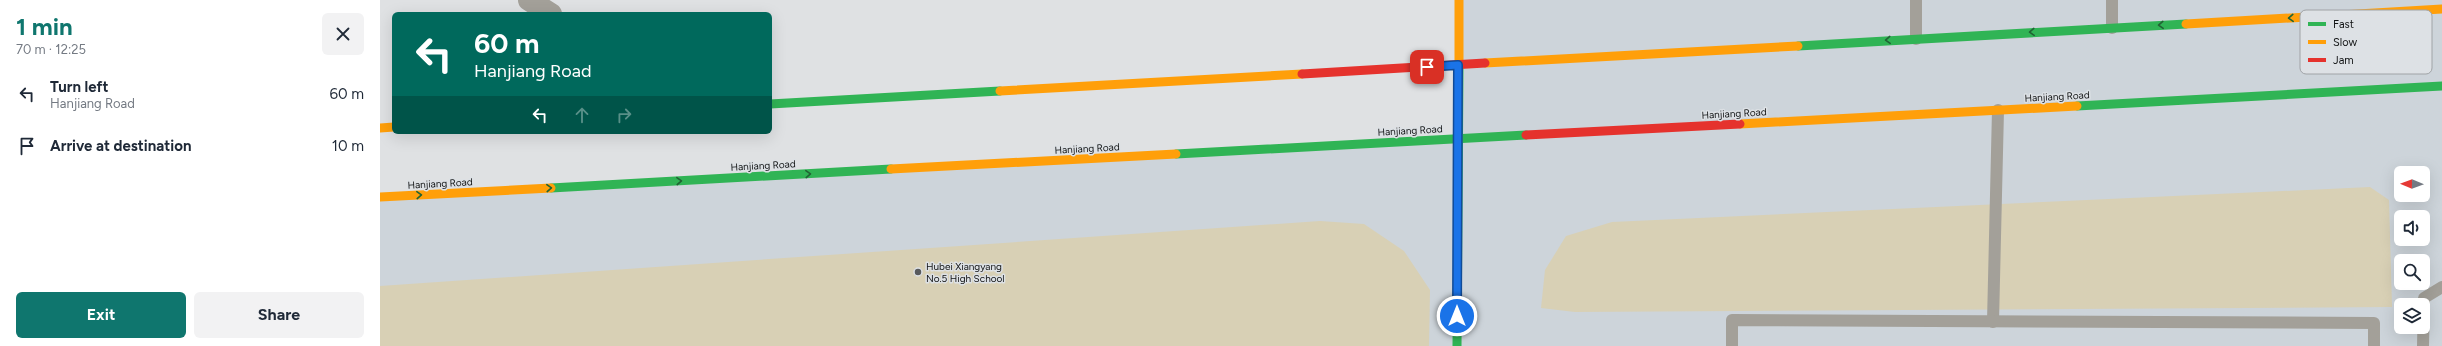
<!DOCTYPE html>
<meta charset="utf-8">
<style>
:root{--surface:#fff;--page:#f2f2f3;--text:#1f2937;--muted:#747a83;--accent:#0f766e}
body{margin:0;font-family:Figtree,sans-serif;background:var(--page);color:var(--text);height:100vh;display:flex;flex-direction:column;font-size:15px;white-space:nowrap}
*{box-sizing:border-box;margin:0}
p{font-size:13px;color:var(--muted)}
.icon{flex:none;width:22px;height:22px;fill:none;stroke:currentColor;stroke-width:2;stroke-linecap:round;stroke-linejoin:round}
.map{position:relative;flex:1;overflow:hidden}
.drawer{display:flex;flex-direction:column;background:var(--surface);width:380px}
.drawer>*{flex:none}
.top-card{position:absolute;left:12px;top:12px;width:380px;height:122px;border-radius:6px;box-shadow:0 4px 16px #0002;background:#00695c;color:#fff;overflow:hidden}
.needle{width:26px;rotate:271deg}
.tools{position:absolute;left:2014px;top:166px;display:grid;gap:8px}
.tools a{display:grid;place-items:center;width:36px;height:36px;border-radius:6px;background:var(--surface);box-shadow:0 4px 16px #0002;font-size:20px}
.pin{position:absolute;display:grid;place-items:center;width:34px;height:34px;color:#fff;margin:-17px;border-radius:8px;box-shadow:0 2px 6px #0006}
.me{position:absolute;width:44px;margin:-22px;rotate:0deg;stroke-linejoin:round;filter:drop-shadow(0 0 3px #0008)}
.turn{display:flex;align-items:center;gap:14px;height:84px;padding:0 16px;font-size:18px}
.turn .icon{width:52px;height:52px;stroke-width:2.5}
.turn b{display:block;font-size:28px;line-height:34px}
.lanes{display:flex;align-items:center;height:38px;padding:0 16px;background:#0003;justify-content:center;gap:20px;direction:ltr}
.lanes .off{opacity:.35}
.round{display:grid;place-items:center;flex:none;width:42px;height:42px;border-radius:6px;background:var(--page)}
.summary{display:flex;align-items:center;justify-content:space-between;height:68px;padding:0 16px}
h1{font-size:24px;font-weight:700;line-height:30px;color:var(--accent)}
.cta{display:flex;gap:8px;margin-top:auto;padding:8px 16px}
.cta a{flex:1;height:46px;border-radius:6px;background:var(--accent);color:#fff;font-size:16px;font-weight:700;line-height:46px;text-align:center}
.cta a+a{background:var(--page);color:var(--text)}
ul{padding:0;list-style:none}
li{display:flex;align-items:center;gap:12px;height:52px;padding:0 16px}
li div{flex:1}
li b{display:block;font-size:15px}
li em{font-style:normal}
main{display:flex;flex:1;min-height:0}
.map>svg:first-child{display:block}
.built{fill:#cdd4da;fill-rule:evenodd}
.green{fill:#d8d0b5}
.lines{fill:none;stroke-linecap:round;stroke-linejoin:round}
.lane{stroke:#a3a099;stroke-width:12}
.street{stroke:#a3a099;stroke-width:22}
.fast{stroke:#30b455;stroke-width:9}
.slow{stroke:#ff9f0a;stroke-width:9}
.jam{stroke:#e5322d;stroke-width:9}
.oneway{stroke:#206334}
.route-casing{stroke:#114b97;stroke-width:10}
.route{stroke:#1a73e8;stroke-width:7}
.poi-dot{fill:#585a5c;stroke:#dde1e5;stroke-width:1.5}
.labels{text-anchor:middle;stroke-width:3;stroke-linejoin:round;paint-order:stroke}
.street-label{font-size:10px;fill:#101213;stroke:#dde1e5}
.poi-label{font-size:10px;fill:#101213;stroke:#dde1e5;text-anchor:start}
.key{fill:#dde1e5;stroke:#a0a3a6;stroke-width:1}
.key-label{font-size:11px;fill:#101213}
</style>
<main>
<section class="drawer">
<div class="summary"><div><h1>1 min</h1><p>70 m · 12:25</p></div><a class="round"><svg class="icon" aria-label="close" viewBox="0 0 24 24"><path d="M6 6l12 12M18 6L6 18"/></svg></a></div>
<ul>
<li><svg class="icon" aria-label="left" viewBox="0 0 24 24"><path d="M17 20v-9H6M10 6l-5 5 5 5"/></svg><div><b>Turn left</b><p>Hanjiang Road</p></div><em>60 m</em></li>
<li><svg class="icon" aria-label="arrive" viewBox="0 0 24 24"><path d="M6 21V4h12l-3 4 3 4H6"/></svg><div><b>Arrive at destination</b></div><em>10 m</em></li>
</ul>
<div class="cta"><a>Exit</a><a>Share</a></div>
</section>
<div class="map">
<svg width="2062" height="346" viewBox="0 0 2062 346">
<rect width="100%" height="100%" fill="#dfe1e3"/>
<!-- built -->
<path class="built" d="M 1079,0 L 2062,0 L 2062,346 L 0,346 L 0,197 L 1076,139 ZM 2021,173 L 2043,173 L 2043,195 L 2021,195 ZM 2021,217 L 2043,217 L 2043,239 L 2021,239 ZM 2021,261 L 2043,261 L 2043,283 L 2021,283 ZM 2021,305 L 2043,305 L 2043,327 L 2021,327 Z"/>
<!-- green -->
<g class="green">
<polygon points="1990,187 2009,200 2012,307 1195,312 1161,308 1165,270 1186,236 1232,222"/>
<polygon points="940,221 984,224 1024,251 1050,290 1049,346 0,346 0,286"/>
</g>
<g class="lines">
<!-- lane -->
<g class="lane">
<polyline points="1732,28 1732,0"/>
<polyline points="1536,39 1536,0"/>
<polyline points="1613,322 1618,110"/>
<polyline points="1352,346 1352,320 1994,323 1994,346"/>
<polyline points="2043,346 2044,298 2062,287"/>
</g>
<!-- street -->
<polyline class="street" points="149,0 171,14"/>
<!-- fast -->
<g class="fast">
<polyline points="1418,46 1806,24"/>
<polyline points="390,104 620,91"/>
<polyline points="1697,106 2062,86"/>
<polyline points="796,154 1146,135"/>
<polyline points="171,188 511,169"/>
<polyline points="1077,346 1079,66"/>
</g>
<!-- slow -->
<g class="slow">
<polyline points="1806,24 2062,9"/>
<polyline points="1105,63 1418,46"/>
<polyline points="1079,66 1079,0"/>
<polyline points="620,91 922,74"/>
<polyline points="1360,124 1697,106"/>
<polyline points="0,128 14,127"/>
<polyline points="511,169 796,154"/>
<polyline points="0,197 171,188"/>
</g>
<!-- jam -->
<g class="jam">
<polyline points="922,74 1105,63"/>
<polyline points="1146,135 1360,124"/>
</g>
</g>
<!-- one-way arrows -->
<defs><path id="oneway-chevron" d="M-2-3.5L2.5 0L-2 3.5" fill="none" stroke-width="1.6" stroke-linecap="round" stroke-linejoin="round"/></defs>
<g class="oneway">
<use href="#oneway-chevron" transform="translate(1911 18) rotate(177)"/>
<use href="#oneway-chevron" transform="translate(1781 25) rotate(177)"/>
<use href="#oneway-chevron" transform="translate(1652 32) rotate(177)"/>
<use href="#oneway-chevron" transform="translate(1508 40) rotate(177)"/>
<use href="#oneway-chevron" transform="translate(428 174) rotate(-3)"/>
<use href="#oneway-chevron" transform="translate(299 181) rotate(-3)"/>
<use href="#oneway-chevron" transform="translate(169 188) rotate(-3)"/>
<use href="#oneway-chevron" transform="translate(39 195) rotate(-3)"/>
</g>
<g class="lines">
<!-- route casing -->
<g class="route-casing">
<polyline id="route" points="1047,67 1078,65 1077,316"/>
</g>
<!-- route -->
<use href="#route" class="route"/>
</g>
<!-- markers -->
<circle class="poi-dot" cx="538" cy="272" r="4"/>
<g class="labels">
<!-- street labels -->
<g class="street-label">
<text transform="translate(1677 96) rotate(-3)" y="4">Hanjiang Road</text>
<text transform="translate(1354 113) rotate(-3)" y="4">Hanjiang Road</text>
<text transform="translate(1030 130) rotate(-3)" y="4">Hanjiang Road</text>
<text transform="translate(707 148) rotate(-3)" y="4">Hanjiang Road</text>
<text transform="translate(383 165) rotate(-3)" y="4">Hanjiang Road</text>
<text transform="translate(60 183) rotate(-3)" y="4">Hanjiang Road</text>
</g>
<!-- poi labels -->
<g class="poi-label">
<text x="546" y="270">Hubei Xiangyang<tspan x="546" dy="12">No.5 High School</tspan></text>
</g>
</g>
<!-- legend -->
<rect x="1920" y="10" width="132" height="64" rx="6" class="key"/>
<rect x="1928" y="22" width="18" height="4" fill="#30b455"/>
<rect x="1928" y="40" width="18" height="4" fill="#ff9f0a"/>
<rect x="1928" y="58" width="18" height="4" fill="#e5322d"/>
<g class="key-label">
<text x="1953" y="28">Fast</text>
<text x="1953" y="46">Slow</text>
<text x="1953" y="64">Jam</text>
</g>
</svg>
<div class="tools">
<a><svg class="needle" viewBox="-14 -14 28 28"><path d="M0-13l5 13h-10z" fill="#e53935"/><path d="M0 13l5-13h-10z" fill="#747a83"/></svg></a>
<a><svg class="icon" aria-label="sound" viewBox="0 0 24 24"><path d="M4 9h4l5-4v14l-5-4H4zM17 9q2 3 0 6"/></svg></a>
<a><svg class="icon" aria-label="search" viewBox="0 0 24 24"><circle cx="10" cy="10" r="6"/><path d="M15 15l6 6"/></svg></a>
<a><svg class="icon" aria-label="layers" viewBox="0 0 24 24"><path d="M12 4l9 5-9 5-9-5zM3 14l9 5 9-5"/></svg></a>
</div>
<div class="pin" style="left:1047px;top:67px;background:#d93025"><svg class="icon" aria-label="arrive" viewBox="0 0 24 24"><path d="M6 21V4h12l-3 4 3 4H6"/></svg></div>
<svg class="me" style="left:1077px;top:316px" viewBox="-20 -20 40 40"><circle r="17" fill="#1a73e8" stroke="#fff" stroke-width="3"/><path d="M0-11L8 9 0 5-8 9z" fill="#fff"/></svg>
<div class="top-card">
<div class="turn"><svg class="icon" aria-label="left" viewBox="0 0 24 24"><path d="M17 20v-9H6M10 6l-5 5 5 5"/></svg><div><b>60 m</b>Hanjiang Road</div></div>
<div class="lanes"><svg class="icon" aria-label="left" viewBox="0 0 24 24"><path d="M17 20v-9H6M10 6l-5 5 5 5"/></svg><svg class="icon off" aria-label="ahead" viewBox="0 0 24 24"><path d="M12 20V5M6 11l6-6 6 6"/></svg><svg class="icon off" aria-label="right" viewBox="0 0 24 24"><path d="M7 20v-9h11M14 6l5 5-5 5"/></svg></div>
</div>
</div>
</main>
